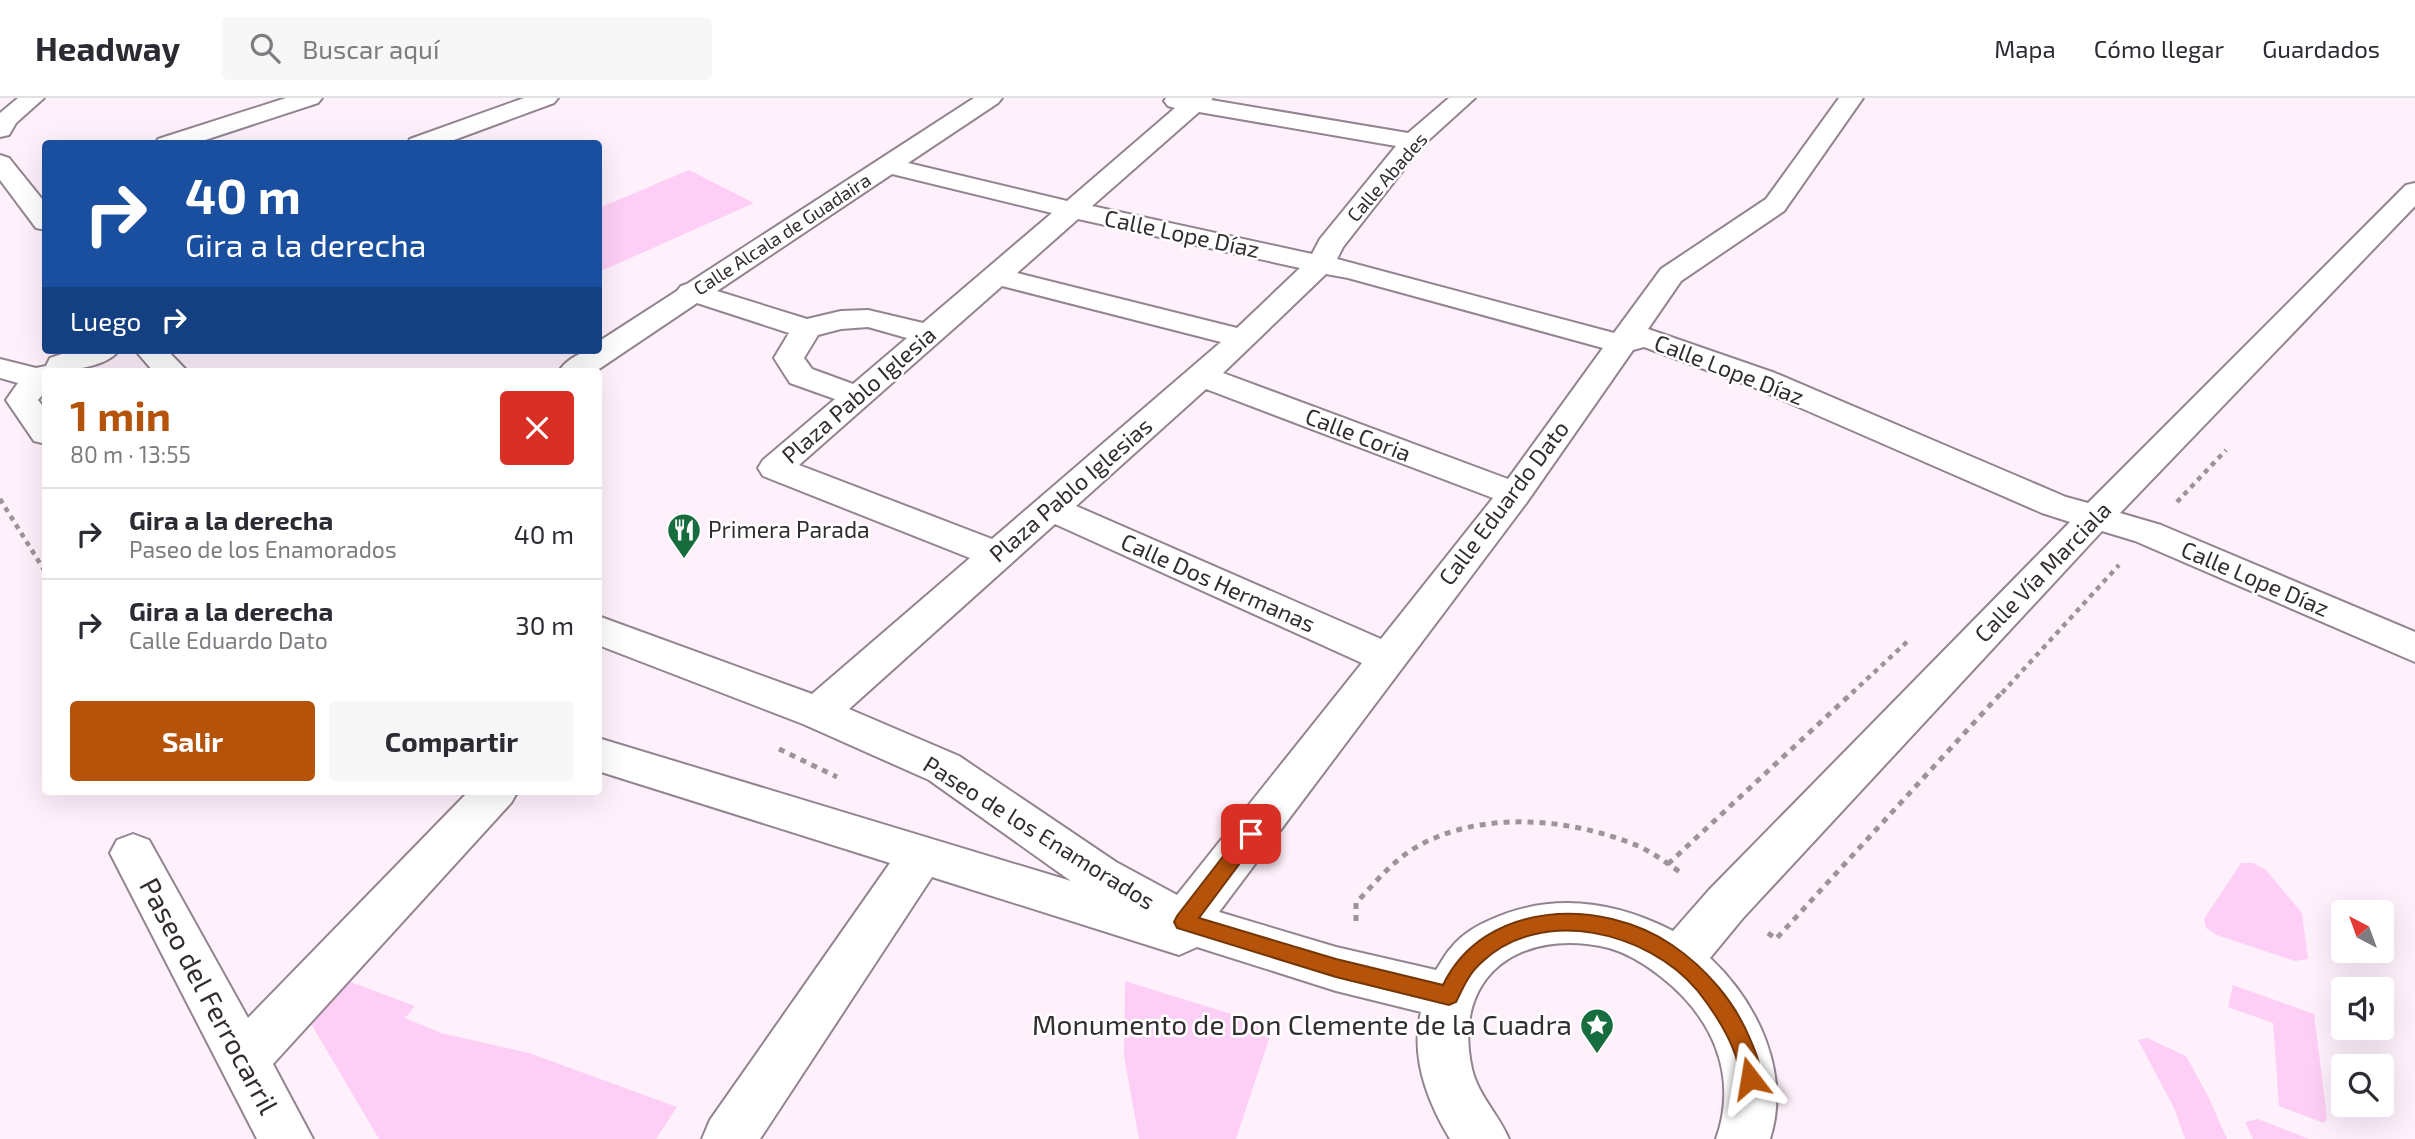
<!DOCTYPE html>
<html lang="es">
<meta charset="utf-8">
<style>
:root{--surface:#fff;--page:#f7f7f7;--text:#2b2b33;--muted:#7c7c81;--line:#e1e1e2;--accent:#b45309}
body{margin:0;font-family:"Exo 2",sans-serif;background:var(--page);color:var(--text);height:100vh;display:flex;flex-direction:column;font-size:26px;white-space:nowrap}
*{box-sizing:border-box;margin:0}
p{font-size:23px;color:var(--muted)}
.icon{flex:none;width:38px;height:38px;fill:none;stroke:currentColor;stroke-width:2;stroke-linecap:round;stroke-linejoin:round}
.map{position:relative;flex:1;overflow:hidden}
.details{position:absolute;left:42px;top:270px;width:560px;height:427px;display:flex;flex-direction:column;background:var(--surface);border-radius:7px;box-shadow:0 7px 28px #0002}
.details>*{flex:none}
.guide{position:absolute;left:42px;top:42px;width:560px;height:214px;border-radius:7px;box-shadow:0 7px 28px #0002;background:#1a4fa0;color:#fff;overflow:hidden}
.needle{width:46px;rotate:319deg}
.tools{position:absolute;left:2331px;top:802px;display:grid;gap:14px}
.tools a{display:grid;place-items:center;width:63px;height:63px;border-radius:7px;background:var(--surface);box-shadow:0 7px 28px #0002;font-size:35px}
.pin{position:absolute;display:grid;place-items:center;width:60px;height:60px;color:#fff;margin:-30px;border-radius:14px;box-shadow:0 4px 10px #0006}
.me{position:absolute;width:77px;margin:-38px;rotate:346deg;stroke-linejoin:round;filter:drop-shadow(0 0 5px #0008)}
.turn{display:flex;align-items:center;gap:24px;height:147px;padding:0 28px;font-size:32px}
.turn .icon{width:91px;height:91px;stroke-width:2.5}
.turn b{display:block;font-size:49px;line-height:60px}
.then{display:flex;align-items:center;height:66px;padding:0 28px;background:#0003;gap:14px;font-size:26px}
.round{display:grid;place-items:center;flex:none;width:74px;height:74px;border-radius:7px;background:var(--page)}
.overview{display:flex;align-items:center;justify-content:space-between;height:119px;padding:0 28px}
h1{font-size:42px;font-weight:700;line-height:52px;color:var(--accent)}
.action{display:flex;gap:14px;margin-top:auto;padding:14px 28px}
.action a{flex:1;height:80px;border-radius:7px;background:var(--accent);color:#fff;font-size:28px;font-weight:700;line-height:80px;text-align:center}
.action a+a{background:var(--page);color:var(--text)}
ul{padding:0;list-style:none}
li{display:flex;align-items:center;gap:21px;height:91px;padding:0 28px;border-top:2px solid var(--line)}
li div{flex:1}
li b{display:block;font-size:26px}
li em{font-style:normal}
header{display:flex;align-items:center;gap:42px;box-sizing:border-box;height:98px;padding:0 35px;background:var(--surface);border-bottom:2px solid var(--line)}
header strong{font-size:33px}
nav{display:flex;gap:38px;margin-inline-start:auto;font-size:24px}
.search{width:490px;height:63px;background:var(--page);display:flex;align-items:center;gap:18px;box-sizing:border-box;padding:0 24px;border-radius:7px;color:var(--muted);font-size:26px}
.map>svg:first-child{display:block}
.green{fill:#fecff6}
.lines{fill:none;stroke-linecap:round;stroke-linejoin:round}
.minor-casing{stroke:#938490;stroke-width:4}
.path-far1{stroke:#9d939b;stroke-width:4.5;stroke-dasharray:5 5;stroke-linecap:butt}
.path{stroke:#9d939b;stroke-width:5;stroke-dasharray:6 6;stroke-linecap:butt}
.minor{fill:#fff;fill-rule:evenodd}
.route{fill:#b45309;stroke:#753606;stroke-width:2}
.labels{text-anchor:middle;stroke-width:5;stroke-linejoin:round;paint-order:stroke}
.far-street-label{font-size:19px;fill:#332d32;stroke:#fff}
.street-label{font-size:23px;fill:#332d32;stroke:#fff}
.poi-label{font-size:23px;fill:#332d32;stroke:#fff;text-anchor:start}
.near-street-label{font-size:28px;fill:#332d32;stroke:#fff}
.near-poi-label{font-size:28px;fill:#332d32;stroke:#fff;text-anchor:end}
</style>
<header>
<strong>Headway</strong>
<div class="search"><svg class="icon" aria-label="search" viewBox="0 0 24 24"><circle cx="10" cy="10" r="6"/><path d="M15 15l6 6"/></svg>Buscar aquí</div>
<nav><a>Mapa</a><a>Cómo llegar</a><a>Guardados</a></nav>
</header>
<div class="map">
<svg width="2415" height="1041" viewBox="0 0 2415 1041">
<rect width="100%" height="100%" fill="#fff1fc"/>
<!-- green -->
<g class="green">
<polygon points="689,72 754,105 599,174 599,110"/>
<polygon points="2241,765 2253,765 2266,772 2302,815 2308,861 2295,863 2217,837 2206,830 2204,821"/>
<polygon points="348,883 415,908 405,920 441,935 529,955 677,1009 656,1041 379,1041 310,924"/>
<polygon points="1125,883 1273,929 1236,1041 1139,1041 1124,958"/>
<polygon points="2233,887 2314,916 2327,1020 2324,1025 2279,1008 2273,925 2228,909"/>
<polygon points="2147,940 2186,958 2208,998 2227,1041 2185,1041 2174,1010 2138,942"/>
<polygon points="2258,1021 2309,1041 2253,1041 2245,1024"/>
</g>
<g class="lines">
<!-- minor casing -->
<g class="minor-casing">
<g id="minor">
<polygon points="18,0 44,0 16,25 9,37 0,39 0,15"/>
<polygon points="286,0 322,0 318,5 193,46 155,46 158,41"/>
<polygon points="524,0 558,0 554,5 443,46 407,46 410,41"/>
<path d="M 974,0 L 1002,0 L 998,5 L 908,65 L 1067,103 L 1175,10 L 1168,8 L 1164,3 L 1166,0 L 1213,0 L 1211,2 L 1408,35 L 1449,0 L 1475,0 L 1422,48 L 1343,149 L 1337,161 L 1614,235 L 1661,171 L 1766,101 L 1839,0 L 1863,0 L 1784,113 L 1681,183 L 1648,231 L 1775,275 L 2066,399 L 2088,405 L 2406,87 L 2415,85 L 2415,108 L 2120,415 L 2161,427 L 2415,534 L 2415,564 L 2135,443 L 2102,433 L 1743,820 L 1710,860 C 1758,905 1791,975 1770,1041 L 1716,1041 C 1739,977 1712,918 1660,878 C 1645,866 1627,855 1609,850 C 1522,829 1451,876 1472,971 C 1478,997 1499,1017 1509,1041 L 1450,1041 C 1427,1003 1410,958 1421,914 L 1336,893 L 1197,849 L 1179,857 L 932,779 L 760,1041 L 702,1041 L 710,1022 L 890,765 L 598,673 L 598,640 L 1071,783 L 929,682 L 803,626 L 598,547 L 598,518 L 812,596 L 970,460 L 763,378 L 758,370 L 763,362 L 835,301 L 790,285 L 774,260 L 789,235 L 697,205 L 596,273 L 559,273 C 568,260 583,252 598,252 L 598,244 L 677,193 L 681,188 L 687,186 ZM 1199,14 L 1396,48 L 1320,141 L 1312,156 L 1092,108 ZM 892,76 L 1052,115 L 923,225 L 868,212 L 841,213 L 807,221 L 717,193 ZM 1078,121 L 1300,170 L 1237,230 L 1017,175 ZM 1326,176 L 1348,180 L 1603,250 L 1508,381 L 1223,275 ZM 1002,188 L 1221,244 L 992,441 L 799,367 ZM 868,229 L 907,240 L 853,286 L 812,271 L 804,260 L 818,237 L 841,231 ZM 1644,249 L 1753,289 L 2042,415 L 2070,424 L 1709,792 L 1673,833 C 1614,803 1552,794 1490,822 C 1476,828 1461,837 1451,850 C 1445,856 1441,865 1436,872 L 1336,849 L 1219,814 L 1527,404 L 1633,252 ZM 1206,291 L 1493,400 L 1381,541 L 1076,408 ZM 1055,426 L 1362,565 L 1177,797 L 1116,764 L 959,658 L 849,611 Z"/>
<polygon points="0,57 9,60 46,106 46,132 36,130 0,82"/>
<path d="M 74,252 L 119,252 C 107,270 66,273 46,273 L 46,293 L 38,302 L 46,312 L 46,346 L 34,343 L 6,302 L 18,285 L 0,280 L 0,261 L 36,270 L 46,268 L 50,260 Z"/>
<polygon points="135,252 167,252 187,273 153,273"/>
<polygon points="469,693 518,693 511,705 273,966 313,1041 257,1041 110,755 117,742 133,736 149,742 248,920"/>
</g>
</g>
<!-- path-far1 -->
<g class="path-far1">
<polyline points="0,401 46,475"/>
<polyline points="2177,404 2226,352"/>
<polyline points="1852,595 1910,541"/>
<polyline points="2002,595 2119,467"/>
</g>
<!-- path -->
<g class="path">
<polyline points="779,651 837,679"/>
<polyline points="1668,766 1854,593"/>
<path d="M 1356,823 L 1356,805 C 1373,787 1389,767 1410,753 C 1475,711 1569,719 1638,748 C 1654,755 1668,766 1683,776"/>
<polyline points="1768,835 1776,841 2003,593"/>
</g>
<!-- minor -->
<use href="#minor" class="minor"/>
</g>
<!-- route -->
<path class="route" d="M 1251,728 L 1258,730 L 1261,736 L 1258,741 L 1199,820 L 1336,861 L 1443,887 C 1484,802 1601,799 1672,847 C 1706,870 1735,904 1750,941 C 1756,955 1764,972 1758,987 L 1750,990 L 1743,987 C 1738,977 1739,966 1735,956 C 1727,933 1712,911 1697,892 C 1647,833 1541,808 1482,864 C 1469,875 1463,890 1456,904 L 1449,907 L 1336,879 L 1177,830 L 1174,824 L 1177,818 L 1245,730 Z"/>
<!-- icons -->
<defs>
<g id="restaurant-pin" transform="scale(1.75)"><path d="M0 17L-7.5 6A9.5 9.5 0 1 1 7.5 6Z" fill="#186d3f" stroke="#fff"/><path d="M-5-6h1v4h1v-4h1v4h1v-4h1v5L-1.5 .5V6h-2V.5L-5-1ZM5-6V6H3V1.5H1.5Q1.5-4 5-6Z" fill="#fff"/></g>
<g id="sight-pin" transform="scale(1.75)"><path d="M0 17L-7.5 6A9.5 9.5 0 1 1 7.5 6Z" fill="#186d3f" stroke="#fff"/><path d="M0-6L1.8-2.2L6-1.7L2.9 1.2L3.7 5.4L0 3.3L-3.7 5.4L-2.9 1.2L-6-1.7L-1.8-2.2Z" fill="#fff"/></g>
</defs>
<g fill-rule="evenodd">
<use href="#restaurant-pin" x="684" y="432"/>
<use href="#sight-pin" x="1597" y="927"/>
</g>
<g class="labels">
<!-- far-street labels -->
<g class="far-street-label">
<text transform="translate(1387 79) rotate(-49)" y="7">Calle Abades</text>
<text transform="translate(782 136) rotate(-33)" y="7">Calle Alcala de Guadaira</text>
</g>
<!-- street labels -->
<g class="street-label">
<text transform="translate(1182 136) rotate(12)" y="8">Calle Lope Díaz</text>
<text transform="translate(1729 272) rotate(21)" y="8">Calle Lope Díaz</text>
<text transform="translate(859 297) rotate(-41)" y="8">Plaza Pablo Iglesia</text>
<text transform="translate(1358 337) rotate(21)" y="8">Calle Coria</text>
<text transform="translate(1071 392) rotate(-41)" y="8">Plaza Pablo Iglesias</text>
<text transform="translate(1504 405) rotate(-53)" y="8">Calle Eduardo Dato</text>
<text transform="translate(2043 474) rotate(-46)" y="8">Calle Vía Marciala</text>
<text transform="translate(2255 481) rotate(23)" y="8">Calle Lope Díaz</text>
<text transform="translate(1218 485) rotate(24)" y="8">Calle Dos Hermanas</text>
<text transform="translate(1039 735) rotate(32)" y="8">Paseo de los Enamorados</text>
</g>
<!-- poi labels -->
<g class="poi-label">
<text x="708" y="440">Primera Parada</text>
</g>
<!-- near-street labels -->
<g class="near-street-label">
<text transform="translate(209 898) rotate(62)" y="10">Paseo del Ferrocarril</text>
</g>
<!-- near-poi labels -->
<g class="near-poi-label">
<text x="1572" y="937">Monumento de Don Clemente de la Cuadra</text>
</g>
</g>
</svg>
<div class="tools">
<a><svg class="needle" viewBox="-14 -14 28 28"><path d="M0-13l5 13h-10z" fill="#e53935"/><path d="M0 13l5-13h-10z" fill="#7c7c81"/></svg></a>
<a><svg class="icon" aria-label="sound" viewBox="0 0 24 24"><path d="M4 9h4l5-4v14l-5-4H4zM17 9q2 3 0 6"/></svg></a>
<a><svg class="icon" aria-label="search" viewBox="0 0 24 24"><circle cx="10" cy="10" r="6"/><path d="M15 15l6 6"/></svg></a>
</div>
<div class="pin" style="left:1251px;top:736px;background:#d93025"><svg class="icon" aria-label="arrive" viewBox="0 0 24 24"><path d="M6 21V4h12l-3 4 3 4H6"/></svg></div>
<svg class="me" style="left:1750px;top:980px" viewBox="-20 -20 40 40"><path d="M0-17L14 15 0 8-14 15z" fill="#b45309" stroke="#fff" stroke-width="4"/></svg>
<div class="guide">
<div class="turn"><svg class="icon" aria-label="right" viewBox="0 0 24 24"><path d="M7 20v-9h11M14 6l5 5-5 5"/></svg><div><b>40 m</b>Gira a la derecha</div></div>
<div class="then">Luego<svg class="icon" aria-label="right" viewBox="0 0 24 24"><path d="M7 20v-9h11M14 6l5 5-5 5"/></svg></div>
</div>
<section class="details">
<div class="overview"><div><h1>1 min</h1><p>80 m · 13:55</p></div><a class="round" style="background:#d93025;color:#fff"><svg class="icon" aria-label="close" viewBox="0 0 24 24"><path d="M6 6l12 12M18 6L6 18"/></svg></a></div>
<ul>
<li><svg class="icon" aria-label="right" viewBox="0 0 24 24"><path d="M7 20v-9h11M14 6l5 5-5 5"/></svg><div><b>Gira a la derecha</b><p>Paseo de los Enamorados</p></div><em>40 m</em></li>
<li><svg class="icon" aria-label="right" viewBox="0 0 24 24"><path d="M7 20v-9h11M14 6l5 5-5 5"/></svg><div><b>Gira a la derecha</b><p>Calle Eduardo Dato</p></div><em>30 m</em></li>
</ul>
<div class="action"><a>Salir</a><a>Compartir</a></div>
</section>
</div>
